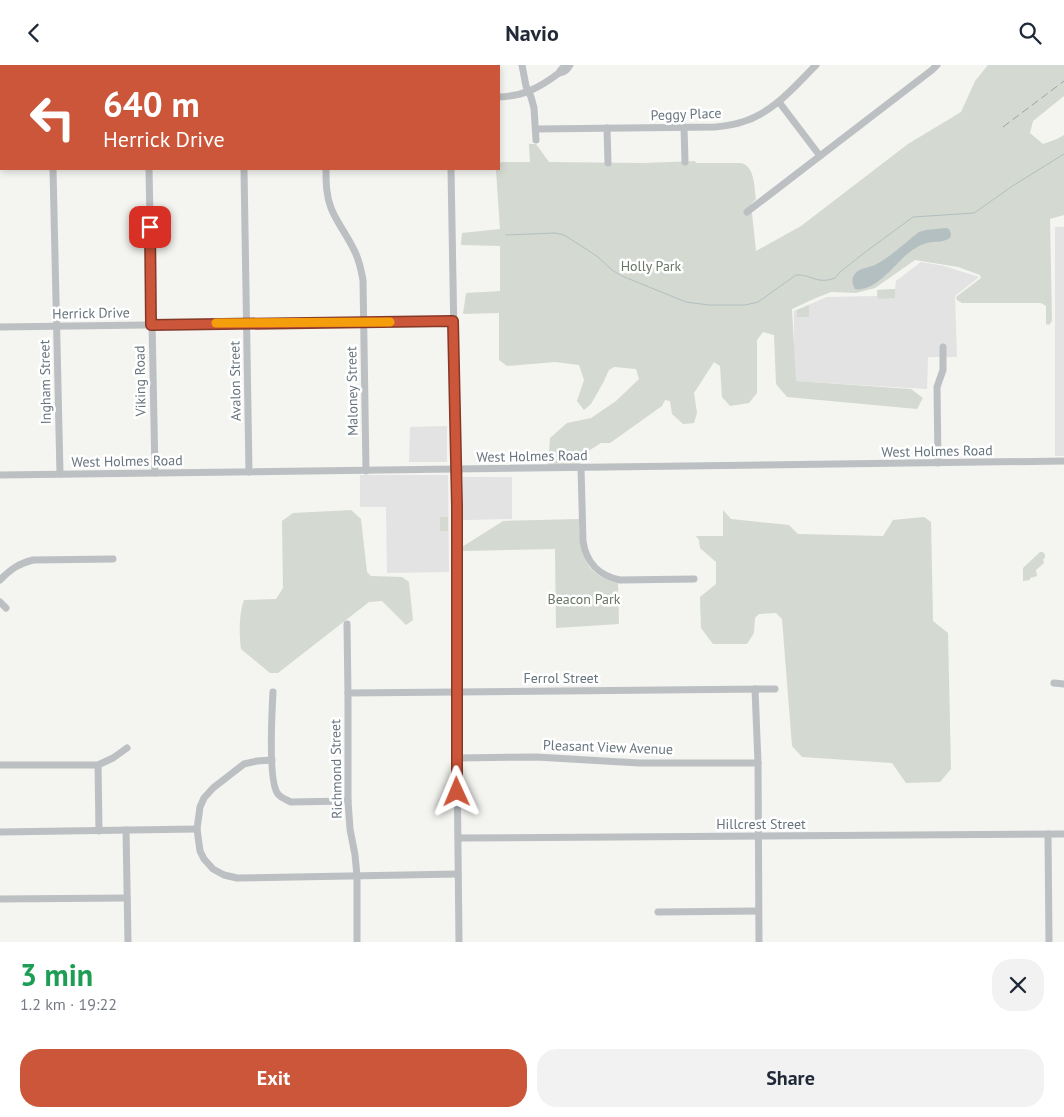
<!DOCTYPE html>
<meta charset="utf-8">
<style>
:root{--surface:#fff;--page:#f2f2f3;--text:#1f2937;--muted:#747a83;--accent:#cc563a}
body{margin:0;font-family:"PT Sans",sans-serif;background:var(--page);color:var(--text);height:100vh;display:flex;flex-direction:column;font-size:19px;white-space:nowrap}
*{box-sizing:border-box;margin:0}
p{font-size:16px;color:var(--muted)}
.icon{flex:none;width:28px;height:28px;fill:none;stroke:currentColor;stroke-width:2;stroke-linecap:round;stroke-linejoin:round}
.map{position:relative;height:877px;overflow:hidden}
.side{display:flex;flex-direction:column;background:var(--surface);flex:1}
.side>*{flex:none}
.top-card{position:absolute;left:0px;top:0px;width:500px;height:105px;box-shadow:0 2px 8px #0003;background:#cc563a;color:#fff;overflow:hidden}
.pin{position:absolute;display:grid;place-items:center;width:42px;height:42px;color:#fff;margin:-21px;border-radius:10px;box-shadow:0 2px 8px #0006}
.me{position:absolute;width:55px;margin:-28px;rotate:359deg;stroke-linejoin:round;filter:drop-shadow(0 0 4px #0008)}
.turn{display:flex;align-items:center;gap:18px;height:105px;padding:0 20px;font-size:22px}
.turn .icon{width:65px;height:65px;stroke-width:2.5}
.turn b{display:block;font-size:35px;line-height:42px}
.round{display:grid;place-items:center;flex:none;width:52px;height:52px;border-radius:20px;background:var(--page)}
.overview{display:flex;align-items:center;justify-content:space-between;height:85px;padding:0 20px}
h1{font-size:30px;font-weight:600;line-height:38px;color:#1e9e55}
.cta{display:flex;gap:10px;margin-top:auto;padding:10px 20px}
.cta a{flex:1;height:58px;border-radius:20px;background:var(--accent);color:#fff;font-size:20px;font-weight:600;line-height:58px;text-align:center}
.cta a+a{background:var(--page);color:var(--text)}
header{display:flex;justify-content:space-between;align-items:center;height:65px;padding:0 20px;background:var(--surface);font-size:22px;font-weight:600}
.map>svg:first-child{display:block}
.built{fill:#e2e3e2}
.green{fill:#d4d9d1}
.water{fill:#b4bfc2}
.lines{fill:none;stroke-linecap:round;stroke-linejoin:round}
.stream{stroke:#b4bfc2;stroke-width:1}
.minor{stroke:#bcc0c2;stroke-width:7}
.rail{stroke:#9ea4a8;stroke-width:1;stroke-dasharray:8 4;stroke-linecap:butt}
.route-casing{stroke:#853826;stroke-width:12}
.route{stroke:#cc563a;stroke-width:9}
.slow{stroke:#f59e0b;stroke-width:9}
.labels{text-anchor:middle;stroke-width:5;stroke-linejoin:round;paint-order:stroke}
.street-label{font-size:14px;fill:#67757e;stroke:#fff}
.park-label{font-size:14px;fill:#697665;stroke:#fff}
</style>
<header><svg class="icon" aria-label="back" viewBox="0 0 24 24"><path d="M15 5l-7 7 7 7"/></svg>Navio<svg class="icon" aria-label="search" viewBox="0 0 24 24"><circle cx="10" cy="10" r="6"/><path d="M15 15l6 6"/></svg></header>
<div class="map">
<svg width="1064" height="877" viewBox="0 0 1064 877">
<rect width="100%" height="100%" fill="#f4f4f1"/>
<!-- built -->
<g class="built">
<rect x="1055" y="162" width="9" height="229"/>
<polygon points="921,197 944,201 979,212 955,231 957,292 928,292 927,324 794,316 794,246 827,232 877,231 877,225 895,224 896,216"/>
<polygon points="447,361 447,397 409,397 410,362"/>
<polygon points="360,410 448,410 449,507 387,508 386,442 360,442"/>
<polygon points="463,412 512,412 512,454 463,455"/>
</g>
<!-- green -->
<g class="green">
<path d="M 988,0 L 1064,0 L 1064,31 L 1033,56 L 1030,68 L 1043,79 L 1057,74 L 1064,70 L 1064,150 L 1050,154 L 1052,256 L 1049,260 L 1046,259 L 1046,241 L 1041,238 L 962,238 L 957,235 L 956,232 L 981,213 L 980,210 L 958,202 L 915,195 L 875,223 L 856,228 L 831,227 L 816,233 L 792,244 L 796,316 L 911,324 L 923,333 L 917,344 L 787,332 L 776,319 L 774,270 L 763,267 L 757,275 L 757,328 L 749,338 L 730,341 L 722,332 L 720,301 L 714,297 L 694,328 L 697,348 L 694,358 L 683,359 L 672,349 L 670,336 L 665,335 L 662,341 L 610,378 L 601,378 L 590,385 L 579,400 L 548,401 L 550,373 L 567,358 L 591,353 L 616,336 L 639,314 L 636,304 L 614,302 L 609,305 L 603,318 L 591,339 L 584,345 L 577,336 L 584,315 L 579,300 L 555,297 L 507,301 L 499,295 L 499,248 L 463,249 L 466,228 L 500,226 L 500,181 L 461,180 L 462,168 L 500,164 L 496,105 L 499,104 L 499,99 L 502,97 L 530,97 L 529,79 L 536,79 L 549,97 L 644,98 L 695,96 L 696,98 L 741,98 C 755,101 754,122 756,134 L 751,139 L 756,186 L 801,161 L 908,79 L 961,47 L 975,16 Z"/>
<polygon points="895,224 895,233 878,234 877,225"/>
<polygon points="809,240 809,252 797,252 797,245"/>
<path d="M 351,445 L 361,454 L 367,507 L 371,511 L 402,512 L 409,517 L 413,555 L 406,560 L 382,536 L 369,537 L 278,608 L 270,608 L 241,584 C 239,570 239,548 244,535 L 276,534 L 283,523 L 282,456 L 293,448 Z"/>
<polygon points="723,445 731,454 789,460 798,469 883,471 893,455 924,452 931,457 933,556 948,568 951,704 940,717 906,718 892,698 802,692 792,681 782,554 776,548 759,549 755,553 754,568 747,579 713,579 701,563 700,532 716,519 716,497 700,483 699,475 696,471 723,471"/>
<rect x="440" y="452" width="8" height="14"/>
<path d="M 579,454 C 579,486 583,510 618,518 L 619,559 L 556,563 L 555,484 L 462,486 L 462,482 L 503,456 Z"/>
<polygon points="1040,487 1043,487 1045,490 1045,493 1043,494 1044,498 1036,505 1037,511 1034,512 1030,513 1030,515 1023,516 1023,503"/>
</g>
<!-- water -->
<path class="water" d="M 946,163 L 949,164 L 951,169 L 950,173 C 943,178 934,176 927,178 C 919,180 912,185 906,190 C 894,201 873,228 855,224 C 853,220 851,215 854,210 C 858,203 868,203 875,200 C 889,193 906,177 919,167 L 926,165 Z"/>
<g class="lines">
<!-- stream -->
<path class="stream" d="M 506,170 L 555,168 L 564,170 L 586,184 L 598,192 L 612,205 L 622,211 L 686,237 L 709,240 L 745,240 L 754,238 L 758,237 L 796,210 C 811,209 817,220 835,213 L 840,207 L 864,188 L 913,152 L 974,148 L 1014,120 L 1064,89"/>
<!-- minor -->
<g class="minor">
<polyline points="51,0 51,1"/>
<polyline points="147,0 147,1"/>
<polyline points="325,0 325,1"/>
<polyline points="449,0 449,1"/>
<polyline points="522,0 526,21 531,32 534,43 536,75"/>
<path d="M 570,0 C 567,5 565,7 559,8 C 562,2 565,1 570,0 Z"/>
<path d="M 499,32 C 524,31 539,23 559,8"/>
<polyline points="779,37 820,91"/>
<polyline points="0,39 1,39"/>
<polyline points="684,62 685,97"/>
<polyline points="607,63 608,98"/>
<path d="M 536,64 L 715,62 C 724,61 734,60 742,57 C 773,48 794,22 816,0"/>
<polyline points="53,104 60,409"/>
<polyline points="149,104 155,408"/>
<polyline points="244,104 249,407"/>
<path d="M 326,104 C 326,117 326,130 331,143 C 337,158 347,170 354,185 C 359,194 361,204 363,215 L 366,406"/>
<polyline points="451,104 457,441 457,693 459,877"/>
<polyline points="747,147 932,5 937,0"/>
<polyline points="0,262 453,256"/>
<polyline points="938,398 937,322 943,305 943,282"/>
<path d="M 581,403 L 583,476 C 586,497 599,511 620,515 L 694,514"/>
<polyline points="0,410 1064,396"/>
<path d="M 0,515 C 11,504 18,499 33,495 L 113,494"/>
<polyline points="0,537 6,543"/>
<polyline points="347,559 348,631 348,736 350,764 355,790 357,811 357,877"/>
<polyline points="1054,618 1064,619"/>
<polyline points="755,624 758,698 759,877"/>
<path d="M 273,627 C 272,645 268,717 278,729 C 281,733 287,735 291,737 L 348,736"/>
<polyline points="348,628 775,624"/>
<polyline points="457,693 536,692 639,698 758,698"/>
<polyline points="272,695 257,696 244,699 213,723 204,733 200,742 197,764 200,786 204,794 213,804 224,810 237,813 458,809"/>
<polyline points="0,700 98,700 113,693 127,683"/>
<polyline points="98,700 99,766"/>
<polyline points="126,765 128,877"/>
<polyline points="0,767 197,764"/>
<polyline points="1048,769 1049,877"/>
<polyline points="458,773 1064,769"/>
<polyline points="0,834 127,833"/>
<polyline points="658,847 758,846"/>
</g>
<!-- rail -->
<polyline class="rail" points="1003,62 1064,16"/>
</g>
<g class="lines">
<!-- route casing -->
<g class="route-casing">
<polyline id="route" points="150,162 151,260 453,256 457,441 457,727"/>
</g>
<!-- route -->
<use href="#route" class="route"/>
<!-- slow -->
<polyline class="slow" points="216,258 390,257"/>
</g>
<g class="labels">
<!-- street labels -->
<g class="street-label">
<text transform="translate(686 49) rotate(-2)" y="5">Peggy Place</text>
<text transform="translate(91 248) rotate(-1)" y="5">Herrick Drive</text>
<text transform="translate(140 316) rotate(-91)" y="5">Viking Road</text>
<text transform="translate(235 316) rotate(-91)" y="5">Avalon Street</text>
<text transform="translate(45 317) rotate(-91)" y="5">Ingham Street</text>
<text transform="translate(352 326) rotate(-91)" y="5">Maloney Street</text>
<text transform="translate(937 386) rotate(-1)" y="5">West Holmes Road</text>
<text transform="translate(532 391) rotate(-1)" y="5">West Holmes Road</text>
<text transform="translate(127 396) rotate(-1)" y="5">West Holmes Road</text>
<text x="561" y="618">Ferrol Street</text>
<text transform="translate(608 682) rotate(2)" y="5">Pleasant View Avenue</text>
<text transform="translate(336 704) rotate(-91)" y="5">Richmond Street</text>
<text x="761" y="764">Hillcrest Street</text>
</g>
<!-- park labels -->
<g class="park-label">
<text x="651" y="206">Holly Park</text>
<text x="584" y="539">Beacon Park</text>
</g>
</g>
</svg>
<div class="pin" style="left:150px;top:162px;background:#d93025"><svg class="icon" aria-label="arrive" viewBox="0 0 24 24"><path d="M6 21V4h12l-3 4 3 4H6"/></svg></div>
<svg class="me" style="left:457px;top:727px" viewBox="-20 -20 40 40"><path d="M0-17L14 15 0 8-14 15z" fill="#cc563a" stroke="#fff" stroke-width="4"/></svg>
<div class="top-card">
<div class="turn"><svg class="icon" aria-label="left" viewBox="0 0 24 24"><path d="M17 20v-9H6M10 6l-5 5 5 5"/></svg><div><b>640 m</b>Herrick Drive</div></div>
</div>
</div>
<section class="side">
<div class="overview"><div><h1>3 min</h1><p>1.2 km · 19:22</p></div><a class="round"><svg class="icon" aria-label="close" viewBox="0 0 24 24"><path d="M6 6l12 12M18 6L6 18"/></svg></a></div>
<div class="cta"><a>Exit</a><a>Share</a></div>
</section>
